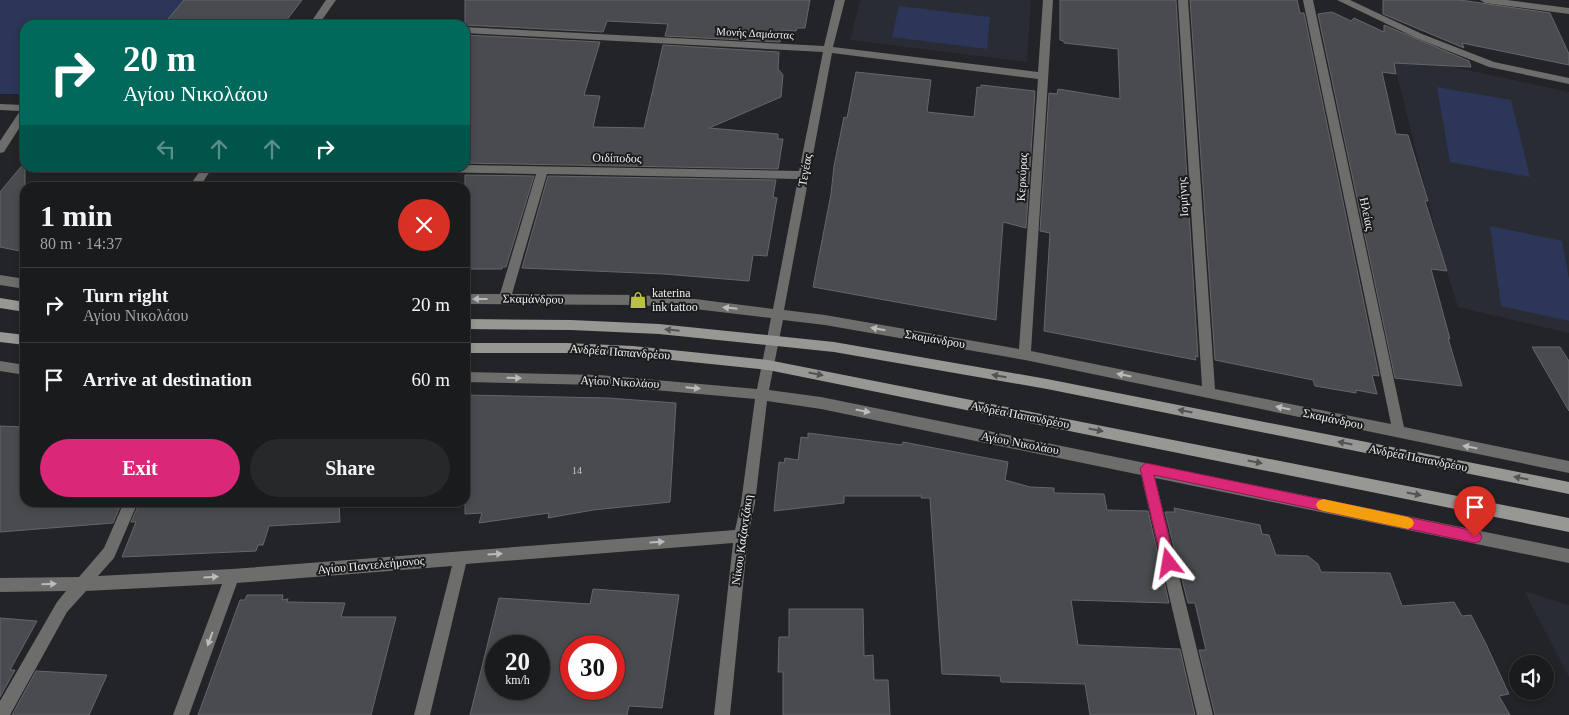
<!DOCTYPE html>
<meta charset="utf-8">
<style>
:root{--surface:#1a1b1d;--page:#27282a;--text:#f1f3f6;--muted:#9fa1a4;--line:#38393b;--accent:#db2777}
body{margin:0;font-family:"Times New Roman",serif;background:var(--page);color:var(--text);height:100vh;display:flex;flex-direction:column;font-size:19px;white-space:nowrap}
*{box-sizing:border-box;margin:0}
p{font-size:16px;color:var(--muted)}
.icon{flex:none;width:28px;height:28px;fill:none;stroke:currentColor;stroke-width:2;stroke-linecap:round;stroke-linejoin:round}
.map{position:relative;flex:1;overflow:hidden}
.details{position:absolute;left:20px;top:182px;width:450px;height:325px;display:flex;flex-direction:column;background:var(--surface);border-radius:15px;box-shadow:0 2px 8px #0003,0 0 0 1px var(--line)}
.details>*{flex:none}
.guide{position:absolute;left:20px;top:20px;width:450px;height:152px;border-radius:15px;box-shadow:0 2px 8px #0003,0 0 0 1px var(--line);background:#00695c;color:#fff;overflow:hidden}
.tools{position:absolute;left:1509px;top:655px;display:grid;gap:10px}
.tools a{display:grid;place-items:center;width:45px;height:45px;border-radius:50%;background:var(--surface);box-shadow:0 2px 8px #0003,0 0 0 1px var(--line);font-size:25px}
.speed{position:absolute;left:485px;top:635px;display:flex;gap:10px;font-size:25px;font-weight:700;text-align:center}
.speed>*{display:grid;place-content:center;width:65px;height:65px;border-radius:50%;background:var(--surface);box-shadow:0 2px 8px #0003,0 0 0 1px var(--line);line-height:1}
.speed small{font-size:12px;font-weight:400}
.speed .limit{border:8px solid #d22;background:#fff;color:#111}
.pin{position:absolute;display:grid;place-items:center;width:42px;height:42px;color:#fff;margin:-51px -21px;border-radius:50% 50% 50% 0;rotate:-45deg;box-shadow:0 0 5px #0007}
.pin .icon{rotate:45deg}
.me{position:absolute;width:55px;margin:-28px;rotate:346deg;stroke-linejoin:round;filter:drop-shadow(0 0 4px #0008)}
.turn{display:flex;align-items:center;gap:18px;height:105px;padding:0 20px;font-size:22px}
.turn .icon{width:65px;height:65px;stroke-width:2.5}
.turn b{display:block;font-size:35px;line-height:42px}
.lanes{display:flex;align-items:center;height:48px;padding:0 20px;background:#0003;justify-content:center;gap:25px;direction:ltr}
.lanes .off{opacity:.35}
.round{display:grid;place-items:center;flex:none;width:52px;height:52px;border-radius:26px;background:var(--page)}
.overview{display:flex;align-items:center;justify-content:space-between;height:85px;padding:0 20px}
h1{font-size:30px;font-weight:700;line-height:38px}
.action{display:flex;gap:10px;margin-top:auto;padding:10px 20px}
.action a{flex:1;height:58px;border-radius:30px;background:var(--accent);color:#fff;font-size:20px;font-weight:700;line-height:58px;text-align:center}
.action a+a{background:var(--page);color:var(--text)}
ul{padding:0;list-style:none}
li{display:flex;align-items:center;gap:15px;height:75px;padding:0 20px;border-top:1px solid var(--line)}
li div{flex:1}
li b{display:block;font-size:19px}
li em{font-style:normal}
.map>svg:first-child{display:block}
.built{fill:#292c34}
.green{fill:#2c3658}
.building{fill:#4a4b4e;stroke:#65666a;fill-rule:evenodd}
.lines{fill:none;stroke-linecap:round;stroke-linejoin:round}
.minor{fill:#6d6d6c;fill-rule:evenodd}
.secondary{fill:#979794;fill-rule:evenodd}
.oneway{fill:#bbbbbc}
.oneway2{fill:#525353}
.route{fill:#db2777;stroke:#8e194d}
.slow{fill:#f59e0b}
.labels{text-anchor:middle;stroke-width:4;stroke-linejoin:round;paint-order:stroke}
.number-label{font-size:10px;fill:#c6c6c8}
.far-street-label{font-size:11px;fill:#efeff1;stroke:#1a1b1d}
.street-label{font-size:12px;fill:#efeff1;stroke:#1a1b1d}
.poi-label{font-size:12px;fill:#efeff1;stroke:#1a1b1d;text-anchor:start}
</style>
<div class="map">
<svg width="1569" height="715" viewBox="0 0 1569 715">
<rect width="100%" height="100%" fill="#232427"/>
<!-- built -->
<g class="built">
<polygon points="860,0 1031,0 1027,62 850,40"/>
<polygon points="1394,63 1449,66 1569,92 1569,333 1458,307 1442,257"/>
<polygon points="1524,591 1569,605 1569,677"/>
</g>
<!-- green -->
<g class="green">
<polygon points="0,0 302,0 283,25 25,25 25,94 0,94"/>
<polygon points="899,6 990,17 987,49 892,37"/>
<polygon points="1437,87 1511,100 1530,177 1450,162"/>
<polygon points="1490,226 1562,241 1569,279 1569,321 1501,306"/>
</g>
<!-- building -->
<g class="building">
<polygon points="184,0 302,0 283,25 163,25"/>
<polygon points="465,0 810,0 805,28 797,28 796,31 782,30 780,42 665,36 668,24 607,21 603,32 465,25"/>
<polygon points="1060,0 1176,0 1198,357 1195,356 1196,360 1044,331 1050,233 1040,231 1049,93 1057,94 1058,89 1120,99 1118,49 1064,43 1064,41 1060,40"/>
<polygon points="1190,0 1297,0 1300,13 1304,13 1379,376 1372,375 1377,394 1356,390 1356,393 1315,386 1313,380 1215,360"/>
<polygon points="1383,0 1460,0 1550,13 1569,54 1569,65 1462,43 1464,48 1383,14"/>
<polygon points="1332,12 1351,21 1354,18 1384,32 1384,25 1469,61 1471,67 1394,63 1396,74 1382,72 1396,134 1408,135 1428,201 1425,201 1447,271 1431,269 1450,339 1448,338 1462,386 1395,378 1318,14"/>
<polygon points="465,35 600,42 584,95 600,96 593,127 644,128 663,45 779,52 778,69 783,75 781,97 709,128 778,134 778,139 783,139 778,169 465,163"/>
<polygon points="856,72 931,80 927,112 974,117 977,87 981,88 981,85 1035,91 1026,228 1003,222 996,320 813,287 831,194 834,166 844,117 847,118"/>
<polygon points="25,162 25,252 0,247 0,192"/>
<polygon points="465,175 534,176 506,267 502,267 502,269 465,269"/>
<polygon points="548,176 776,180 773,197 777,198 767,256 753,255 749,281 664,274 522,268"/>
<polygon points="1532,347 1560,347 1569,361 1569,411"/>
<polygon points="465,395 608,398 676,403 670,502 593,510 548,518 549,513 479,523 482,513 465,514"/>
<polygon points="0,426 25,427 25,502 122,502 113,523 0,532"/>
<polygon points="808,433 902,445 903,442 1008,462 1005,480 1030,487 1054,488 1054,493 1104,494 1107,510 1148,511 1169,603 1071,600 1078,645 1180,649 1195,715 1090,715 1085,684 1001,682 1000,676 942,674 930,498 921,498 922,496 844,496 844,503 774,511 779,462 784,463 785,458 798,460 801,437 808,438"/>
<polygon points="140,502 339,502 340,522 269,526 263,545 258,545 256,551 122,557 136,522 131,522"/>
<polygon points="1174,508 1260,525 1262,534 1269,535 1276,555 1308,556 1318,564 1321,572 1390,573 1402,606 1454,602 1462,616 1471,615 1486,644 1509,694 1499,696 1510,715 1215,715 1199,650 1206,650 1195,603 1188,603 1165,512 1175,512"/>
<path d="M 593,589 L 679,595 L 662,708 L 629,706 L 627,715 L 470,715 L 499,598 L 590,604 ZM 496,646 L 539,646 L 539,689 L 496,689 ZM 571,646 L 614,646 L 614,689 L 571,689 Z"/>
<polygon points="247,595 283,595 282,600 288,599 287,602 345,603 341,617 396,617 371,715 198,715 240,600 245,600"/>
<polygon points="789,609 863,609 864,656 873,655 874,680 888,680 890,715 783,715 783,672 778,672 779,637 789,637"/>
<polygon points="0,618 37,621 10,670 15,670 0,697"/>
<polygon points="36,671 107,675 89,715 12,715"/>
</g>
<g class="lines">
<!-- minor -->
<g class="minor">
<polygon points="326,0 336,0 322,20 363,22 368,25 309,25"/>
<path d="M 835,0 L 845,0 L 833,47 L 1038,72 L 1043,0 L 1053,0 L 1031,351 L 1202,386 L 1178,0 L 1188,0 L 1215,389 L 1391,424 L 1303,0 L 1313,0 L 1404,427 L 1569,461 L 1569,473 L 1025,360 L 825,325 L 783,320 L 769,390 L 821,397 L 1569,549 L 1569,563 L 1155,478 L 1213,715 L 1197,715 L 1141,475 L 821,409 L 767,401 L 755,503 L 748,536 L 730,715 L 714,715 L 733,543 L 466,564 L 430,715 L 414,715 L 452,566 L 237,583 L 189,715 L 173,715 L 222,584 L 86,591 L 67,612 L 10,715 L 0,715 L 0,701 L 57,602 L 66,591 L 0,592 L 0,578 L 79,577 L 104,548 L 124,502 L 138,502 L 114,558 L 98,576 L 232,569 L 735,530 L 741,503 L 755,399 L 599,385 L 465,382 L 465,372 L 599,375 L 757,389 L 771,318 L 695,309 L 638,305 L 465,304 L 465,294 L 500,294 L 536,174 L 430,172 L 425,168 L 465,168 L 465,165 L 799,171 L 823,52 L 465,33 L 465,27 L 824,46 ZM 832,53 L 1038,79 L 1019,349 L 825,315 L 784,310 ZM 547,174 L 798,179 L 773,309 L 695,299 L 638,295 L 512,294 Z"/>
<polygon points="1337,0 1350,0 1422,34 1494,62 1569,78 1569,84 1489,67 1416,38"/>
<polygon points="1480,0 1507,0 1569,8 1569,14 1485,3"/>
<polygon points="0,104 25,105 25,119 4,152 0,153 0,141 20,111 0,110"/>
<polygon points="202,168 212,168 199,188 188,188"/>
<polygon points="0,275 25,279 25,289 0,285"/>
<polygon points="0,361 25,365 25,375 0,371"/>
</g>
<!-- secondary -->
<g class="secondary">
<polygon points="0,298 25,302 25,312 0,308"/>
<polygon points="465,319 571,320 659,324 834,342 1047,379 1569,482 1569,494 1047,389 834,352 659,334 571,330 465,329"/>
<polygon points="0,332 25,335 25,345 0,342"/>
<polygon points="465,343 566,343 633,346 768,360 1569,518 1569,532 768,370 633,356 566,353 465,353"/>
</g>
</g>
<!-- one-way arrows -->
<defs><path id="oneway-solid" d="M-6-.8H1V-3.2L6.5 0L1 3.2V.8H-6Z" transform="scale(1.25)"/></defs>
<g class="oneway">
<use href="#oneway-solid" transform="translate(480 299) rotate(-180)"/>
<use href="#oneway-solid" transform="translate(730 308) rotate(-174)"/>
<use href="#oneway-solid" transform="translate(878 329) rotate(-170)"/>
<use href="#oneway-solid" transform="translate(1124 375) rotate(-169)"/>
<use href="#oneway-solid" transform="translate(514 378) rotate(2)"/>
<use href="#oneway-solid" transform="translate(693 388) rotate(6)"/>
<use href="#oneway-solid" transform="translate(1283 408) rotate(-168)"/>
<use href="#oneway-solid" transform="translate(863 411) rotate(11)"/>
<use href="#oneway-solid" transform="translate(1470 447) rotate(-169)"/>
<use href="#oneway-solid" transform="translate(657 542) rotate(-4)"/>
<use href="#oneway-solid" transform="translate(495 554) rotate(-4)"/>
<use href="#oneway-solid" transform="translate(211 577) rotate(-3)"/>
<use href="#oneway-solid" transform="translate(49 584) rotate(-1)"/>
<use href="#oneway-solid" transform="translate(210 639) rotate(110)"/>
</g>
<g class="oneway2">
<use href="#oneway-solid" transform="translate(672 330) rotate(-174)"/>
<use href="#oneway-solid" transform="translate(816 374) rotate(11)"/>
<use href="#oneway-solid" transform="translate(999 376) rotate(-170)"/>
<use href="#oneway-solid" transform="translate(1185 411) rotate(-169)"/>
<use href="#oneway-solid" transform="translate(1096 430) rotate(11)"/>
<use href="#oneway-solid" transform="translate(1345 443) rotate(-169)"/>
<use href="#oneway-solid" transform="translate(1255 462) rotate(11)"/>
<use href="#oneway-solid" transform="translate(1521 478) rotate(-169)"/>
<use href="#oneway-solid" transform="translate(1414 494) rotate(11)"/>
</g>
<!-- route -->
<polygon class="route" points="1146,463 1475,531 1480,533 1482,537 1480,541 1475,543 1154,475 1175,563 1173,568 1169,569 1164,568 1162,563 1140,468"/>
<!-- slow -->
<polygon class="slow" points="1323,499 1408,517 1412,519 1414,523 1412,527 1408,529 1323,511 1318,509 1316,505 1318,501"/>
<!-- icons -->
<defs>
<g id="shop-bare" transform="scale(1.35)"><path d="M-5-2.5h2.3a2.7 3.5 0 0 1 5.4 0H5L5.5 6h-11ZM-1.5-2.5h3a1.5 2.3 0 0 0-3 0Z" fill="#bac045" stroke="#1a1b1d" stroke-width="2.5" paint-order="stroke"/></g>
</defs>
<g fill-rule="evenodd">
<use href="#shop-bare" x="638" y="300"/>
</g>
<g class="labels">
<!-- number labels -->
<g class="number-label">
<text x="577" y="474">14</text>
</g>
<!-- far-street labels -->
<g class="far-street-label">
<text transform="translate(755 33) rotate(3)" y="4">Μονής Δαμάστας</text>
</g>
<!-- street labels -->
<g class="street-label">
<text transform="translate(617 158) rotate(1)" y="4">Οιδίποδος</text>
<text transform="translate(805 170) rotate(-80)" y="4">Τεγέας</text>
<text transform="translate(1022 177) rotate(-87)" y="4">Κερκύρας</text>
<text transform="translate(1183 197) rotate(-94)" y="4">Ισμήνης</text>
<text transform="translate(1367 214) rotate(78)" y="4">Ηλείας</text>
<text transform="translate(533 299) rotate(1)" y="4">Σκαμάνδρου</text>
<text transform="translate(935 339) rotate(10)" y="4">Σκαμάνδρου</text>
<text transform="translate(620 352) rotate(4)" y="4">Ανδρέα Παπανδρέου</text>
<text transform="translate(620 382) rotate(3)" y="4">Αγίου Νικολάου</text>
<text transform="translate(1020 415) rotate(11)" y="4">Ανδρέα Παπανδρέου</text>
<text transform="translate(1333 419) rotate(12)" y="4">Σκαμάνδρου</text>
<text transform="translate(1020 443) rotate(11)" y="4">Αγίου Νικολάου</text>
<text transform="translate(1418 458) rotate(11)" y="4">Ανδρέα Παπανδρέου</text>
<text transform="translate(742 540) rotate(-82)" y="4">Νίκου Καζαντζάκη</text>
<text transform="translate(371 565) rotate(-5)" y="4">Αγίου Παντελεήμονος</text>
</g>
<!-- poi labels -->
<g class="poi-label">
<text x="652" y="297">katerina<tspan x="652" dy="14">ink tattoo</tspan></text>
</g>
</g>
</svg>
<div class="tools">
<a><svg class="icon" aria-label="sound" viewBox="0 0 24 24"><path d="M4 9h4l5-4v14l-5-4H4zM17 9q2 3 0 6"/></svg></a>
</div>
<div class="speed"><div>20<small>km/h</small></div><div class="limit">30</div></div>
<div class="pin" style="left:1475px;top:537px;background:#d93025"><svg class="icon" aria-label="arrive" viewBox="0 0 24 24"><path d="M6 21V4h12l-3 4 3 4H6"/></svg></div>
<svg class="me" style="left:1169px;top:563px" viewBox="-20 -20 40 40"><path d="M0-17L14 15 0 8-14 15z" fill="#db2777" stroke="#fff" stroke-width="4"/></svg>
<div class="guide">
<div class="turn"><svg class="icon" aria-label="right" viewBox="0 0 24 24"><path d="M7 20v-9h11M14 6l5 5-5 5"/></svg><div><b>20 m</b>Αγίου Νικολάου</div></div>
<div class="lanes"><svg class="icon off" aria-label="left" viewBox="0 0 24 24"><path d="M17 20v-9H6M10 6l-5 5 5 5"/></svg><svg class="icon off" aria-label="ahead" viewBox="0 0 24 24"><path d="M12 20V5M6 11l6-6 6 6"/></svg><svg class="icon off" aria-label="ahead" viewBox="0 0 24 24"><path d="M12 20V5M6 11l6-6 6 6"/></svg><svg class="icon" aria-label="right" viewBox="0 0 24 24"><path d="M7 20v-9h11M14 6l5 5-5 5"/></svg></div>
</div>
<section class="details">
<div class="overview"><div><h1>1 min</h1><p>80 m · 14:37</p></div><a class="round" style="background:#d93025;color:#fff"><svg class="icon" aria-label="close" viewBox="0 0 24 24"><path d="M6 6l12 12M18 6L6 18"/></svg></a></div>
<ul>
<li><svg class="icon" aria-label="right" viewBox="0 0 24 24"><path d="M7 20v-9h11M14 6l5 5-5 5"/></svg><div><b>Turn right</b><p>Αγίου Νικολάου</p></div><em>20 m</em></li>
<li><svg class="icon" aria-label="arrive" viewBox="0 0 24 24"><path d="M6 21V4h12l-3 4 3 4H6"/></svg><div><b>Arrive at destination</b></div><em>60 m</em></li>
</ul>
<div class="action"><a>Exit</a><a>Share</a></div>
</section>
</div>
